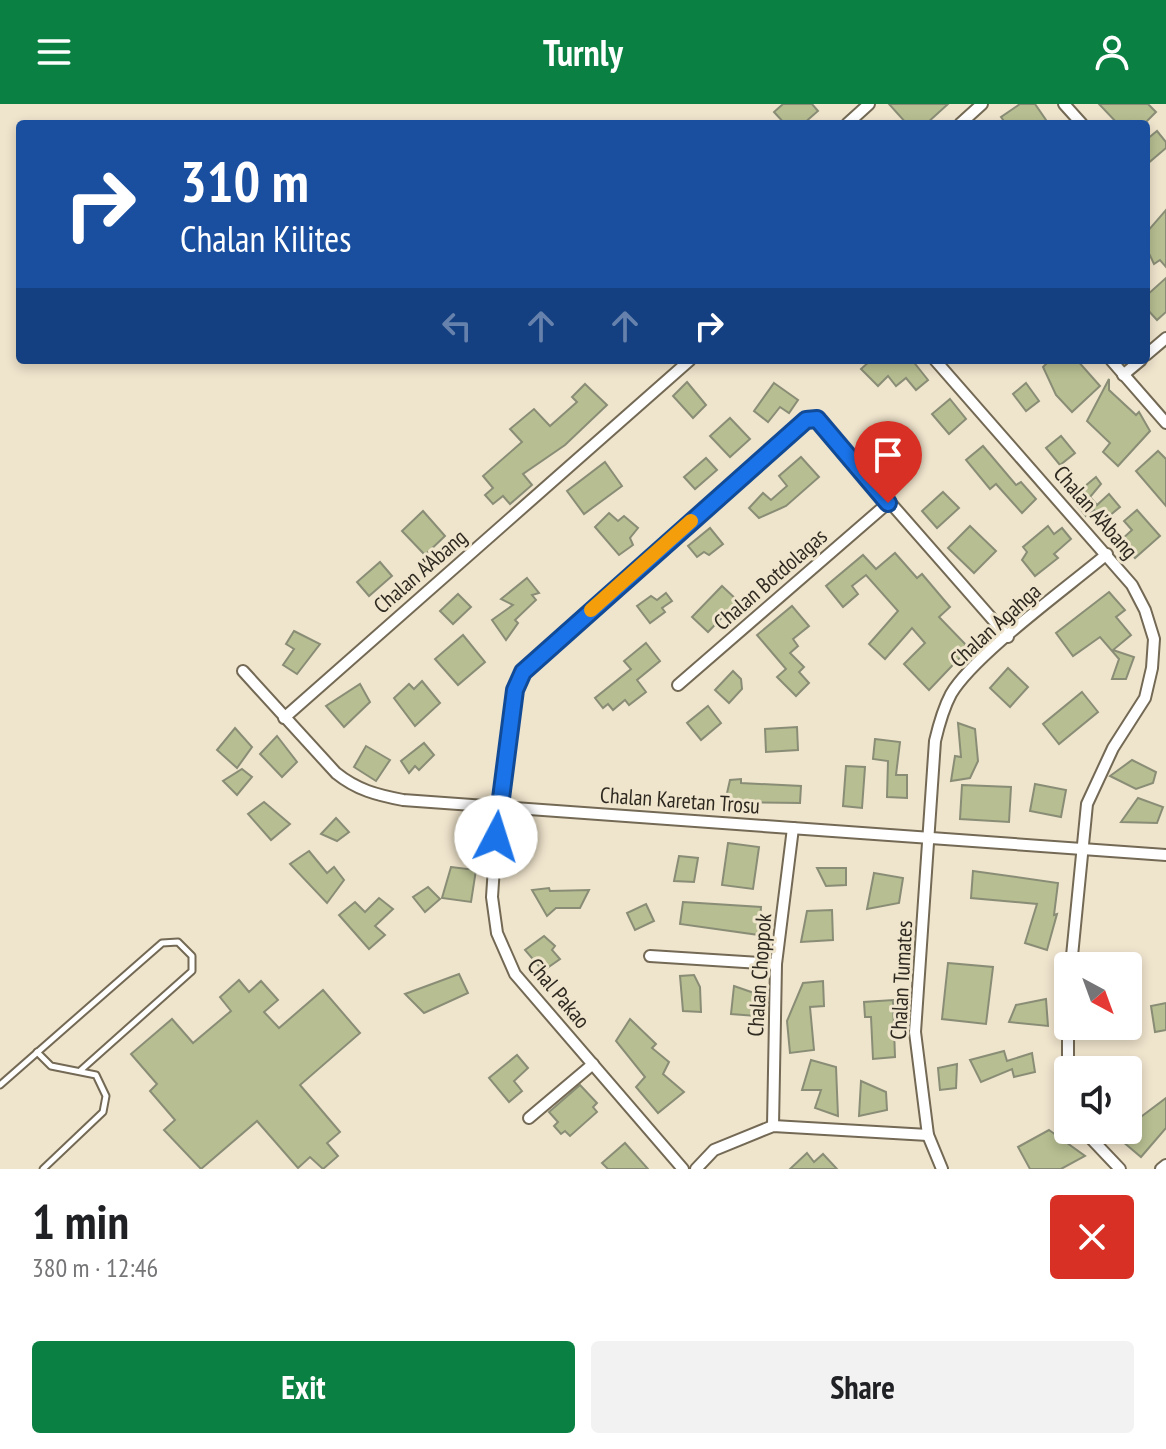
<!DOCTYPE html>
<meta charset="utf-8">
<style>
:root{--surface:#fff;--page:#f2f2f2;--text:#202124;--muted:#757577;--accent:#0b8043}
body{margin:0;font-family:"PT Sans Narrow",sans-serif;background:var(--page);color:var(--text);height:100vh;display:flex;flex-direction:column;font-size:30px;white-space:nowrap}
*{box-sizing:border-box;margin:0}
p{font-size:26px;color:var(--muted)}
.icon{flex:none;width:44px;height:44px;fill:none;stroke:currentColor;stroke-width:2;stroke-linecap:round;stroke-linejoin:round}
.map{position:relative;height:1065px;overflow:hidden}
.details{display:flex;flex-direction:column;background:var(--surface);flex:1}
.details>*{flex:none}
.guide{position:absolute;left:16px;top:16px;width:1134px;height:244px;border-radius:8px;box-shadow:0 4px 12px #0003;background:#1a4fa0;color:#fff;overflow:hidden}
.needle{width:52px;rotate:139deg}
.buttons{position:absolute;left:1054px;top:848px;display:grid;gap:16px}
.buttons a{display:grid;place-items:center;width:88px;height:88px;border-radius:8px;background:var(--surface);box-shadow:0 4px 12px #0003;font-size:40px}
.pin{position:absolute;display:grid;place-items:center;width:68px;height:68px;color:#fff;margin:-82px -34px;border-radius:50% 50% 50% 0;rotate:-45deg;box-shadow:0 0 8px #0007}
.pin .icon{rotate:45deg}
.me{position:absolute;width:88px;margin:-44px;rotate:5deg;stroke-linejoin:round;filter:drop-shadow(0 0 6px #0008)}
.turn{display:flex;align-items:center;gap:28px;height:168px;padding:0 32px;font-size:36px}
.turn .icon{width:104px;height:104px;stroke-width:2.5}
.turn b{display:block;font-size:56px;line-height:68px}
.lanes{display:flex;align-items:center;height:76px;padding:0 32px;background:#0003;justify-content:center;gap:40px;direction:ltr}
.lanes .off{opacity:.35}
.round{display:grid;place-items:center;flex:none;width:84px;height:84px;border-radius:8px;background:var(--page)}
.summary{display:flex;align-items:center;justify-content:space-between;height:136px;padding:0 32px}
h1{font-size:48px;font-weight:600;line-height:60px}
.cta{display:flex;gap:16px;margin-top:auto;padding:16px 32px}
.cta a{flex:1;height:92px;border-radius:8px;background:var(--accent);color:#fff;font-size:32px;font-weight:600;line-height:92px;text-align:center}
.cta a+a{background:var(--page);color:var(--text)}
header{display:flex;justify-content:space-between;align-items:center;height:104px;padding:0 32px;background:var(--accent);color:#fff;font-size:36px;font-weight:600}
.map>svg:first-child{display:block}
.building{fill:#b7be91;stroke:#898d76;stroke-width:2}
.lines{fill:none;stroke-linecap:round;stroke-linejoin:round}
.service-casing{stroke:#736954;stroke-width:9}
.minor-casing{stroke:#736954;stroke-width:14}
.service{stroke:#fff;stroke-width:5}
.minor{stroke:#fff;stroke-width:10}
.route-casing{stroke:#114b97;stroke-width:20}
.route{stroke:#1a73e8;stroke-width:14}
.slow{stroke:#f59e0b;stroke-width:14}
.labels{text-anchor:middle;stroke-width:6;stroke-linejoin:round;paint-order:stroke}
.street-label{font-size:22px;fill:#2f2a21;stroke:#efe4cc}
</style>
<header><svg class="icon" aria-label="menu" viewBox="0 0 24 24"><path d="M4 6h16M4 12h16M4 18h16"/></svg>Turnly<svg class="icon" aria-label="person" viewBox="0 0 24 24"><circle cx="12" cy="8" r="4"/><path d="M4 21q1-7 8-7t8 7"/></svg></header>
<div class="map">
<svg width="1166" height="1065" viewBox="0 0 1166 1065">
<rect width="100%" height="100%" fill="#efe4cc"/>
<!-- building -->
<g class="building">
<polygon points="783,0 812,0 818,7 803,20 785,20 774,8"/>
<polygon points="889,0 948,0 926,20 907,20"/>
<polygon points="1020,0 1035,0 1046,16 1040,20 1006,20 1001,13"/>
<polygon points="1099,0 1148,0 1156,8 1144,20 1118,20"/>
<polygon points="1157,27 1166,38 1166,44 1146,61 1146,36"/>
<polygon points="1166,106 1166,163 1160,156 1154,160 1146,143 1146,129"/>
<polygon points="1166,174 1166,208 1157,216 1146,204 1146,192"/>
<polygon points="871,256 912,256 928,276 916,286 906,274 896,282 888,272 878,282 861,265"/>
<polygon points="1050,256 1077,256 1100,282 1072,308 1056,291 1043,263"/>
<polygon points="1109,275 1109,286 1136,311 1139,308 1150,327 1118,362 1103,348 1110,339 1087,317"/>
<polygon points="687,278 706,301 693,314 673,292"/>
<polygon points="774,279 798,296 789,309 780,303 768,318 754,307"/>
<polygon points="1026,279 1039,297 1026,307 1013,290"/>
<polygon points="585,280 607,301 565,341 523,370 532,381 510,400 503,392 493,400 485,391 493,384 483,372 522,338 510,325 534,305 550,322 577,298 572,293"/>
<polygon points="950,295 966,315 949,330 932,310"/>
<polygon points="730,314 750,335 730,353 710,332"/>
<polygon points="892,328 903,343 889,353 878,339"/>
<polygon points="1061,332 1075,349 1060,361 1046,344"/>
<polygon points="983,342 1016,381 1021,378 1036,395 1022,409 996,380 990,385 966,356"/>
<polygon points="1158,347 1166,355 1166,402 1136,367"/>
<polygon points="801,353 819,373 786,402 759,414 749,404 763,389 771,396 787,382 779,372"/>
<polygon points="706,354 717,366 695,385 684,373"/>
<polygon points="605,358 622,382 584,410 567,387"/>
<polygon points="1096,373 1101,380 1090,393 1097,401 1109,390 1120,403 1103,417 1094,406 1086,412 1077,401 1085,394 1079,387"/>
<polygon points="943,388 959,404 937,424 922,407"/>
<polygon points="1137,406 1160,432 1135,454 1120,437 1132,426 1124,417"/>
<polygon points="423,407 445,432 425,451 402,427"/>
<polygon points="609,409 618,417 624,412 638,424 630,434 633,441 619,451 595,423"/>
<polygon points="970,422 996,447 974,469 948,444"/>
<polygon points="1048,422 1054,430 1062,424 1071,435 1054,450 1058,454 1035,472 1022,456 1027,448 1023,443"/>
<polygon points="710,424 723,440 709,451 704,448 697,453 688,442"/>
<polygon points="895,449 917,474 922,470 950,503 939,513 969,544 929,586 904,560 925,539 912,524 885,555 869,540 898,507 866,471 852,482 858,490 843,503 826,482 863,451 876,465"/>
<polygon points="380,458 392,472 369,492 357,478"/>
<polygon points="527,474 539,489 532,491 536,496 515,516 518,519 506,536 492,516 513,501 501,495"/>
<polygon points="722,482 738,497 708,528 692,513"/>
<polygon points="1109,488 1125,506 1116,513 1131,531 1113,546 1134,553 1126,575 1112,575 1119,555 1100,533 1073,552 1056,529"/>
<polygon points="666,489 672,497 662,504 665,508 650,519 637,502 651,492 657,496"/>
<polygon points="458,490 471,503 453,520 440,507"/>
<polygon points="792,502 809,522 793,535 798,542 790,549 804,563 799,568 809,579 796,592 777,573 786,565 757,531"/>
<polygon points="294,527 320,540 297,570 283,561 294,545 286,540"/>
<polygon points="463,531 485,558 458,581 435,555"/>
<polygon points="646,539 660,557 637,576 646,588 629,601 625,596 613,606 608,600 603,604 595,594 631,565 624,557"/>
<polygon points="1008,564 1028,583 1010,603 990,584"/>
<polygon points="733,567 741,575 742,585 729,599 715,586"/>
<polygon points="422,577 440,599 415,622 394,594 409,580 414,585"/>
<polygon points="360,580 370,598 344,623 326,602"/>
<polygon points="1082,588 1098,608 1059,640 1043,620"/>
<polygon points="708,602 721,619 701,636 687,619"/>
<polygon points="958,619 975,625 978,657 970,674 951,677 955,652 961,653"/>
<polygon points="797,623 798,646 766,648 765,625"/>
<polygon points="235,624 252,643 237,664 217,646"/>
<polygon points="277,632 297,658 282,673 260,650"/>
<polygon points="875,635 900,638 896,671 907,671 907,694 887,693 888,657 873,655"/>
<polygon points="424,639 434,651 419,666 415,662 409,669 401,657"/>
<polygon points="366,642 390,656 376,677 354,663"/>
<polygon points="1132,656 1156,668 1153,679 1136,685 1110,672"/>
<polygon points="846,662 865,663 862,704 843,702"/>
<polygon points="242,665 252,673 237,691 223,677"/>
<polygon points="741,675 741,679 801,682 800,699 725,698 730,676"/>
<polygon points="1035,680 1066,686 1061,713 1030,707"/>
<polygon points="962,681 1011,683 1009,718 960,715"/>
<polygon points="1138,694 1163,703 1157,719 1121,718"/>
<polygon points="264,698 290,720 271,736 248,710"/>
<polygon points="336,714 349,728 337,737 321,730"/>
<polygon points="728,739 759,743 753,785 722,781"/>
<polygon points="309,747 327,769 334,763 344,776 327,799 290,760"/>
<polygon points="679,752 698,754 694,778 674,777"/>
<polygon points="451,763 476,766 471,798 442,794"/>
<polygon points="817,764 846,764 846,781 826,782"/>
<polygon points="973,767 1058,779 1054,811 1057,810 1047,846 1025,839 1037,800 971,794"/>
<polygon points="874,769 903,774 899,799 867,805"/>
<polygon points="428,783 440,795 425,808 413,793"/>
<polygon points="549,784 550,787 589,786 580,804 556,804 547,812 532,786"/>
<polygon points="379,794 393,805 375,822 385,831 369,845 339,811 355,798 365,808"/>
<polygon points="683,798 761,803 759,831 680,820"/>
<polygon points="646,800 654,817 635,826 627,809"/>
<polygon points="832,806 833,836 801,838 807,807"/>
<polygon points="544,832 555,842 552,846 560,855 543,867 525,846"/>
<polygon points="948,859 993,863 986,920 942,915"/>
<polygon points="459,870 468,889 424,909 405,890"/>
<polygon points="694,871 700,883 701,908 683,907 680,872"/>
<polygon points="239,876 249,888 261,877 278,896 264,908 279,924 323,886 360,929 300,981 340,1028 327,1039 338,1052 323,1065 310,1053 298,1064 257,1017 201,1065 164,1026 175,1016 150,987 157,980 131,950 172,915 193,939 231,907 220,893"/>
<polygon points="823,877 824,902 810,903 814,946 790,949 787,917 803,879"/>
<polygon points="734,882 757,890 756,912 731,910"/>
<polygon points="1046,895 1048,922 1009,918 1016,901"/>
<polygon points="893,896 895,953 873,955 871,913 865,913 864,898"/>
<polygon points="1166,899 1166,926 1155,928 1151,902"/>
<polygon points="630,915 656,940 652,944 669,958 663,970 684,988 658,1009 636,983 645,973 616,937"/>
<polygon points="1076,922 1108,922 1107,935 1076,932"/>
<polygon points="1004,947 1007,957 1032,949 1035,968 1014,973 1012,965 981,978 970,956"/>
<polygon points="517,951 528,964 514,977 522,987 509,998 489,974"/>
<polygon points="811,956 836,963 838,1012 815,1004 821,986 802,986"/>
<polygon points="957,960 956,984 940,986 938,964"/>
<polygon points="861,977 886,988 887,1006 859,1012"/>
<polygon points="580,981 597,999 593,1003 597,1008 570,1032 565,1027 561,1030 554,1022 558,1018 549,1008"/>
<polygon points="1166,994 1166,1024 1141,1053 1109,1026 1128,1026 1128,1007 1138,1015"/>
<polygon points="1049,1026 1085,1052 1061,1065 1030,1065 1018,1043"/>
<polygon points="625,1039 648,1065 608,1065 602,1059"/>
<polygon points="807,1049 814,1058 823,1050 837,1065 790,1065"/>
</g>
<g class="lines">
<!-- service casing -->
<g class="service-casing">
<g id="service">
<polyline points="37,948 51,962 96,971 106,992 103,1008 43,1065"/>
<polyline points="0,981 162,839 178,838 192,852 192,867 81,966"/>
</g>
</g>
<!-- minor casing -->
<g class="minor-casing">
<g id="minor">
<polyline points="1064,0 1082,20"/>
<polyline points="847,20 869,0"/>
<polyline points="960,20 982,0"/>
<polyline points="1146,251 1166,234"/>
<polyline points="935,256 1132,481 1145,506 1154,535 1152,564 1145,594 1113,644 1087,700 1071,862"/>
<polyline points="1111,256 1166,319"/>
<polyline points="1123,271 1141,256"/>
<path d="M 243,567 L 336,669 C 357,686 377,691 403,696 L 1166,751"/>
<polyline points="678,581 888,399"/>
<polyline points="284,614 690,256"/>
<polyline points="650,852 776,860"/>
<polyline points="1068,1002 1068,922"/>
<polyline points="529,1014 593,960"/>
<polyline points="773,1022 776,860 793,724"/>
<polyline points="1083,1026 1120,1065"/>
<polyline points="683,1065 515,870 497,829 492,793 498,703 515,586 523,568 806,316 817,315 1008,533"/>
<polyline points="696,1065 714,1046 773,1022 928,1031"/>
<path d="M 942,1065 L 928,1031 L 915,928 L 935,637 C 939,620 943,605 951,590 C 975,550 1068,483 1107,450"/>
<polyline points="1161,1065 1166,1061"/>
</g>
</g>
<!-- service -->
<use href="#service" class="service"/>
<!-- minor -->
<use href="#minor" class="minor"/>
</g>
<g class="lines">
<!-- route casing -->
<g class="route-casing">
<polyline id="route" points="496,733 515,586 523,568 806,316 817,315 888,399"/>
</g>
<!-- route -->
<use href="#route" class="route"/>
<!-- slow -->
<polyline class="slow" points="591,506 691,417"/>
</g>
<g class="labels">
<!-- street labels -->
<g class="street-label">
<text transform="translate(1096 408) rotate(49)" y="8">Chalan A'Abang</text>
<text transform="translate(420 467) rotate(-41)" y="8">Chalan A'Abang</text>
<text transform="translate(770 475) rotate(-41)" y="8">Chalan Botdolagas</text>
<text transform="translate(995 521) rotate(-42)" y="8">Chalan Agahga</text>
<text transform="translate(680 696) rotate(4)" y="8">Chalan Karetan Trosu</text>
<text transform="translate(759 871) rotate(-86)" y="8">Chalan Choppok</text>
<text transform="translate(901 876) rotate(-87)" y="8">Chalan Tumates</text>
<text transform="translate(559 889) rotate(50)" y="8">Chal Pakao</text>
</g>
</g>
</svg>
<div class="buttons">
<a><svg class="needle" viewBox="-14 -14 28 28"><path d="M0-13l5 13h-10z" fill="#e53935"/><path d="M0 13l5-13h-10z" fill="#757577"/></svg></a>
<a><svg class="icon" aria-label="sound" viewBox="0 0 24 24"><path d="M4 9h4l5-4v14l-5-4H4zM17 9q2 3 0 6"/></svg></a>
</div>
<div class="pin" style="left:888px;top:399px;background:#d93025"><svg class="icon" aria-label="arrive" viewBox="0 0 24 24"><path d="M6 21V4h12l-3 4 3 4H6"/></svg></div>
<svg class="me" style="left:496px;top:733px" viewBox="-20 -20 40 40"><circle r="19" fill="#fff"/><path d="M0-13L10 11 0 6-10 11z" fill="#1a73e8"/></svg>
<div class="guide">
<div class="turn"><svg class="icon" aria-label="right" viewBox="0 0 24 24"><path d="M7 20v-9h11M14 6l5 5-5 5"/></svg><div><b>310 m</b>Chalan Kilites</div></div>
<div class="lanes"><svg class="icon off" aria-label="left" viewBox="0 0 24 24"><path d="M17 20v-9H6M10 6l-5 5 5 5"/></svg><svg class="icon off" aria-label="ahead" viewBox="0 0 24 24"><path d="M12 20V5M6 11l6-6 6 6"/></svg><svg class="icon off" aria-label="ahead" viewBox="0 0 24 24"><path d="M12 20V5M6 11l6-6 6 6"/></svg><svg class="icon" aria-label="right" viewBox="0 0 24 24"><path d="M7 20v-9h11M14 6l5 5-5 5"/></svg></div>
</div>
</div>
<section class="details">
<div class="summary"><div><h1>1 min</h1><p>380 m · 12:46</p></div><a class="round" style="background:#d93025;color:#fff"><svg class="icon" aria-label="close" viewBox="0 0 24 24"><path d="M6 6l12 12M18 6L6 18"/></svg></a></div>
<div class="cta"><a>Exit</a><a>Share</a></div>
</section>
